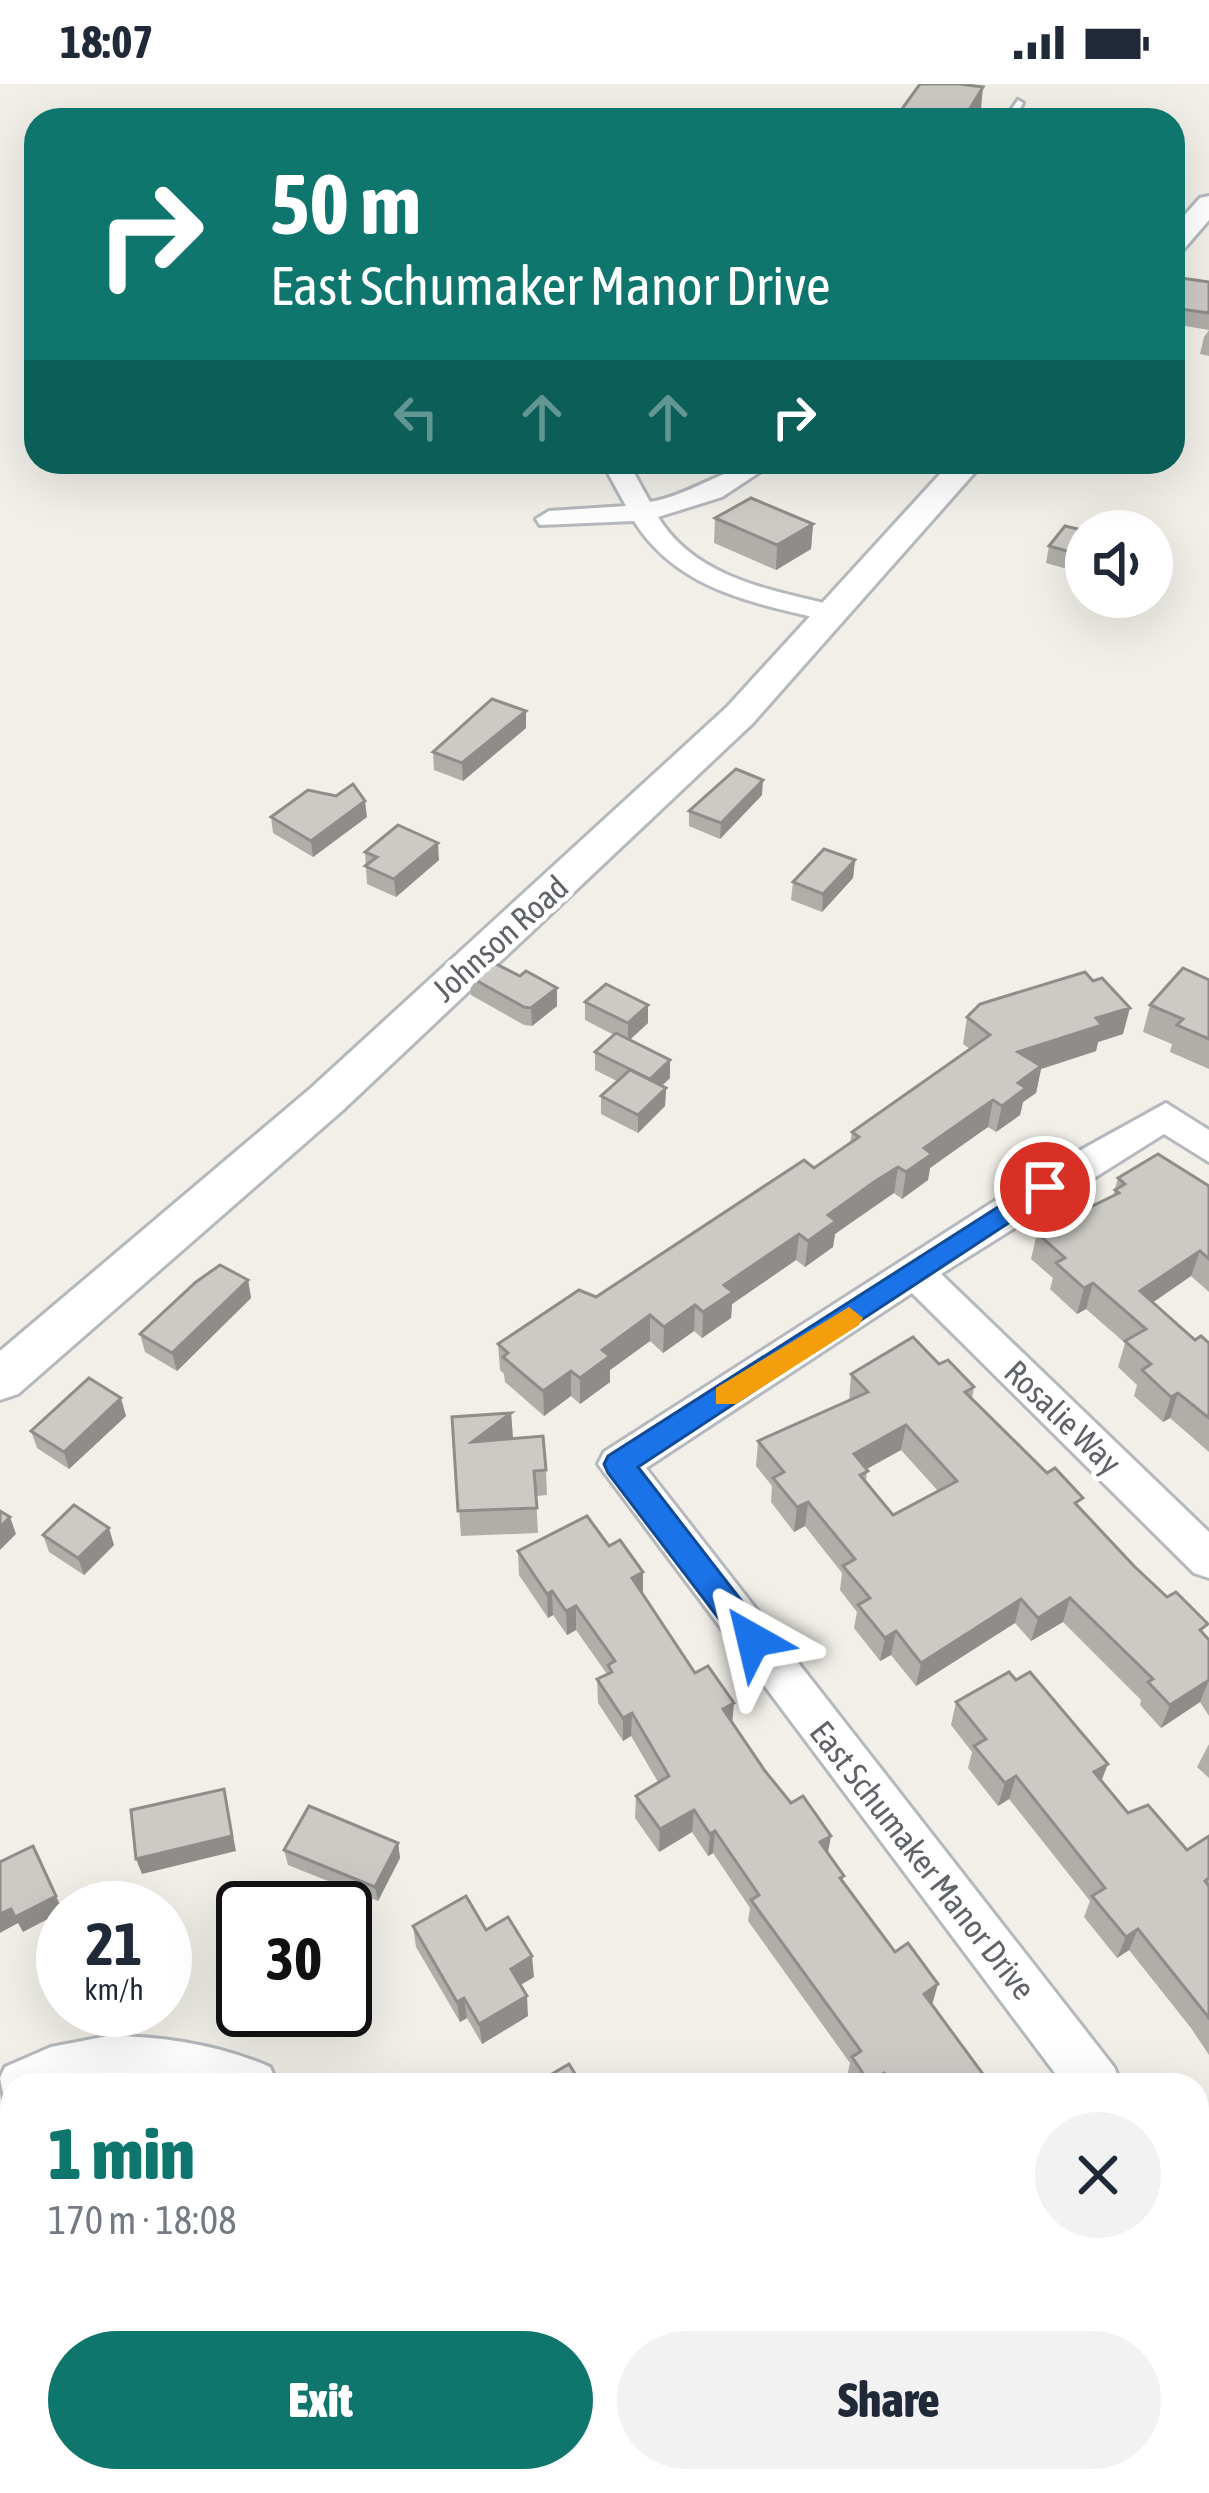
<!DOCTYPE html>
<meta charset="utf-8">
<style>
:root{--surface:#fff;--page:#f2f2f3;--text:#1f2937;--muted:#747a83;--accent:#0f766e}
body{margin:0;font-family:"Asap Condensed",sans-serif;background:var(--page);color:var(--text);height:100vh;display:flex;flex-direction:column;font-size:45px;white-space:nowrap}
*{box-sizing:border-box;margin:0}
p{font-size:39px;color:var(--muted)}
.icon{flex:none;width:66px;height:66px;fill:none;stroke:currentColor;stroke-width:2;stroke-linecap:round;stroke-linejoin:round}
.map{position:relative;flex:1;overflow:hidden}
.sheet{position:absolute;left:0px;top:1989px;width:1209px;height:420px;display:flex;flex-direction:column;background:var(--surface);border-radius:36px 36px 0 0;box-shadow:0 12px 48px #0002}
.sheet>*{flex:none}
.top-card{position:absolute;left:24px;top:24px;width:1161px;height:366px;border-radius:36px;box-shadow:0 12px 48px #0002;background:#0f766e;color:#fff;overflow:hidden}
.buttons{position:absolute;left:1065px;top:426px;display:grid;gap:24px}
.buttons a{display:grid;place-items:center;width:108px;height:108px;border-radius:50%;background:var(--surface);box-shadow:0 12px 48px #0002;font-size:60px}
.speed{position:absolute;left:36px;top:1797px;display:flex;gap:24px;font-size:60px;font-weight:700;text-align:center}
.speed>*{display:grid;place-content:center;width:156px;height:156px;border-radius:50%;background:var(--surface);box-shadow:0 12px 48px #0002;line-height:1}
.speed small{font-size:30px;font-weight:400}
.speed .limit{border:6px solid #111;border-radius:18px;background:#fff;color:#111}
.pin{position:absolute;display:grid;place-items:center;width:102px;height:102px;color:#fff;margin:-51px;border:6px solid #fff;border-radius:50%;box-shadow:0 3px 12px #0007}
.me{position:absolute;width:132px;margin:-66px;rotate:323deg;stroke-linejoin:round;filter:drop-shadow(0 0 9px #0008)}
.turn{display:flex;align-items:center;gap:42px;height:252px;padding:0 48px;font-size:54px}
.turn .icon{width:156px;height:156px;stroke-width:2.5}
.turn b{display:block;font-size:84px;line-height:102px}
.lanes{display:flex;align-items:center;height:114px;padding:0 48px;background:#0003;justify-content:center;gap:60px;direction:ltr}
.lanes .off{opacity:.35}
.round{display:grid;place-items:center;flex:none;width:126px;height:126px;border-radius:63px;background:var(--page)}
.headline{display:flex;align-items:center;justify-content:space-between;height:204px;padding:0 48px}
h1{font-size:72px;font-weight:800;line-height:90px;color:var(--accent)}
.primary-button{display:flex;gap:24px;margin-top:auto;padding:24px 48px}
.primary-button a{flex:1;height:138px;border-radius:72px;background:var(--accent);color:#fff;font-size:48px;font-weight:800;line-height:138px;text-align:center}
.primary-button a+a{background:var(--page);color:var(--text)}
.status{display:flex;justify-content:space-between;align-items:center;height:84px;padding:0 60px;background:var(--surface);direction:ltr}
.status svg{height:33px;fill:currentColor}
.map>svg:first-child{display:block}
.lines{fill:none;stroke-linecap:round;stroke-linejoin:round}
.service-casing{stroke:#b5b8bc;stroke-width:6}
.minor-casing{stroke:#b5b8bc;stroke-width:6}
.tertiary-casing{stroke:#b5b8bc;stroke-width:6}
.service{fill:#fff;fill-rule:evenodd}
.minor{fill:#fff;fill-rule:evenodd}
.tertiary{fill:#fff;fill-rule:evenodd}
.wall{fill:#afaea9;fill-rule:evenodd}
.shaded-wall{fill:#8f8d8a}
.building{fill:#cccac5;stroke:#8f8d8a;stroke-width:3;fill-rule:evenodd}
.route{fill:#1a73e8;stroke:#114b97;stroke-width:3}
.slow{fill:#f59e0b}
.labels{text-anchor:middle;stroke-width:10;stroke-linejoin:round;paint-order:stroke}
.street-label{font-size:33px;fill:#5f6368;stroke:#fff}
</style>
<div class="status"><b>18:07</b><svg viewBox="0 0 49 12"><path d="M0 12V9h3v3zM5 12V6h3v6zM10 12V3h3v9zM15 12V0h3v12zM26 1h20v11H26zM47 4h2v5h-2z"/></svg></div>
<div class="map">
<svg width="1209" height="2409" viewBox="0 0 1209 2409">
<rect width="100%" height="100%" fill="#f1efe8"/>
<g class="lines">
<!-- service casing -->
<g class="service-casing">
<polygon id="service" points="1018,16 1023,19 1014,36 1004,36"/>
</g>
<!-- minor casing -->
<g class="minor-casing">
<g id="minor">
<path d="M 602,378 L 628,378 L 650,418 C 695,410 730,378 775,378 L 722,413 L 658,433 C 697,496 773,506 840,523 L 844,529 L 830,537 C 755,519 678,507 634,437 L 540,441 L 536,435 L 549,427 L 626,422 Z"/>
<polygon points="1166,1019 1209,1046 1209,1078 1164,1050 941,1190 1209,1448 1209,1494 1194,1489 912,1209 646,1384 1114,1983 1122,2001 1064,2001 598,1380 604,1368 1032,1093"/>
<path d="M 108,1952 C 163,1952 219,1961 270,1983 L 278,2001 L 12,2001 L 12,2022 L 5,2019 L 0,1994 L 5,1983 L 51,1963 Z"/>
<polygon points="1197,2105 1209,2110 1209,2174 1197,2169"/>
<polygon points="521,2397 580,2397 585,2409 526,2409"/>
</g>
</g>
<!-- tertiary casing -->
<g class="tertiary-casing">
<g id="tertiary">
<polygon points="1209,112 1209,136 1183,166 1173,168 1173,144 1200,114"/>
<polygon points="951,378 984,378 753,639 343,1026 18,1310 0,1316 0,1267 311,1004 727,623"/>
</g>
</g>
<!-- service -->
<use href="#service" class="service"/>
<!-- minor -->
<use href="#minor" class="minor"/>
<!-- tertiary -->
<use href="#tertiary" class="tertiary"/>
</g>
<!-- wall -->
<g class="wall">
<polygon points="1209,198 1209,246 1173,240 1173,212"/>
<polygon points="1209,246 1209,272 1200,270 1204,253"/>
<polygon points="715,434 813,440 811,465 776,486 714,459"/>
<polygon points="1086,447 1086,478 1078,488 1046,479 1049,462"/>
<polygon points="526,644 463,697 434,686 433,668"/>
<polygon points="762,711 720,755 689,742 689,727"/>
<polygon points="271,733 367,733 313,773 273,749"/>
<polygon points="365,768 439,776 396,813 367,800"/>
<polygon points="855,776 853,794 822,828 791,816 793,798"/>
<polygon points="520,892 557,904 557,922 532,942 524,941 471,911 470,893"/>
<polygon points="1209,896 1209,985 1170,968 1172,960 1143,948 1150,921"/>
<polygon points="585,918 648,939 630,956 670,976 670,994 662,1002 666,1004 665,1022 638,1049 601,1030 601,1012 617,997 595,986 595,968 614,951 585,936"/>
<polygon points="967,933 1123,950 1098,958 1096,967 1041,985 1036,1009 1023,1018 1020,1031 996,1048 988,1043 962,1060 930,1084 928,1096 902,1115 894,1109 870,1124 835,1150 833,1163 805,1183 796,1176 732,1220 731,1234 702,1254 694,1247 663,1269 650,1257 610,1286 610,1298 580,1320 571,1312 544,1332 505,1298 504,1290 500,1286 498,1260 596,1213 814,1084 850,1059 852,1048 970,965 963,960"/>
<polygon points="1118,1094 1209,1102 1209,1208 1191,1192 1153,1218 1195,1256 1209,1259 1209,1368 1170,1334 1163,1338 1134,1312 1137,1301 1118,1283 1125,1259 1086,1225 1077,1230 1050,1205 1053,1194 1031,1175 1037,1149 1113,1112"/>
<polygon points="248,1196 251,1214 177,1287 145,1268 140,1250"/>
<path d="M 939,1280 L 974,1303 L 972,1315 L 1080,1424 L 1134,1482 L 1209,1556 L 1209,1632 L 1200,1618 L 1161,1644 L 1140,1621 L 1141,1616 L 1063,1538 L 1031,1557 L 1015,1539 L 916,1602 L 891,1571 L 880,1577 L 854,1544 L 857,1528 L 840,1506 L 842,1489 L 805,1442 L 794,1448 L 771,1418 L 772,1402 L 756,1382 L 758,1357 L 849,1317 L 851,1290 ZM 901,1366 L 938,1407 L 893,1431 L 866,1399 L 867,1385 Z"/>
<polygon points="511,1329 513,1354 546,1386 547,1411 536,1412 538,1449 461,1452 452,1333"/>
<polygon points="126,1332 69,1385 37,1364 31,1347"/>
<polygon points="43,1451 114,1461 84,1491 49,1468"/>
<polygon points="518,1467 643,1511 695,1589 732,1639 765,1687 844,1792 842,1798 991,2001 853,2001 847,1992 850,1979 748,1837 750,1824 713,1769 708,1772 692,1748 659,1768 635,1734 636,1712 658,1698 631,1652 623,1657 598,1619 597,1595 607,1590 576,1546 567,1551 553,1531 548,1534 519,1491"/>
<polygon points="956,1618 1101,1697 1128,1729 1187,1766 1209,1752 1209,1971 1191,1944 1129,1866 1117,1874 1084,1833 1090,1817 1009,1715 998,1722 968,1684 972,1668 951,1641"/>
<polygon points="1209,1660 1209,1694 1197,1683"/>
<polygon points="398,1759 400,1774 378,1817 288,1781 284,1766"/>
<polygon points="413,1842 486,1846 534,1893 520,1901 528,1932 482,1960 467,1934 460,1938 416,1863"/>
<polygon points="1113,2397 1135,2397 1120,2408"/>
<polygon points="1137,2397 1158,2397 1144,2407"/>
</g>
<!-- shaded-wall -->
<g class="shaded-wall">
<polygon points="983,3 981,25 974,36 963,36"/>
<polygon points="813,440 811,465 776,486 777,461"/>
<polygon points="1086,465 1086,478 1078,488 1081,471"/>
<polygon points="526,627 526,644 463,697 462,679"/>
<polygon points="763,696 762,711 720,755 721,739"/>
<polygon points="365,717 367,733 313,773 311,757"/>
<polygon points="438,759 439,776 396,813 394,795"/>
<polygon points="855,776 853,794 822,828 823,810"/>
<polygon points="557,904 557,922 532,942 531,924"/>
<polygon points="648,921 648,939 628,957 628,939"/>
<polygon points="1130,924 1123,950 1098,958 1096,967 1041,985 1036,1009 1023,1018 1020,1031 996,1048 1002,1022 1018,968 1096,934"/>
<polygon points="670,976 670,994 649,1013 650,995"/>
<polygon points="666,1004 665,1022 638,1049 638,1031"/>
<polygon points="993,1016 988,1043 930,1084 928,1096 902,1115 906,1088 924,1064"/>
<polygon points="898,1083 894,1109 835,1150 833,1163 805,1183 808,1157 828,1131"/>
<polygon points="799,1150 796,1176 732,1220 731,1234 702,1254 703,1228 724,1201"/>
<polygon points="1200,1167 1191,1192 1132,1233 1140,1207"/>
<polygon points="248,1196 251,1214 177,1287 172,1269"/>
<polygon points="1093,1199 1086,1225 1077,1230 1084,1204"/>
<polygon points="695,1221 694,1247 663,1269 664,1243"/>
<polygon points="650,1231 650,1257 610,1286 610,1298 580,1320 580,1294 602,1266"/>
<polygon points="571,1287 571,1312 544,1332 543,1307"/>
<polygon points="1178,1309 1170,1334 1163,1338 1171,1313"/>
<polygon points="121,1314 126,1332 69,1385 64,1368"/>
<polygon points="511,1329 513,1355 472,1358"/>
<polygon points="906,1341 901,1366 850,1394 854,1370"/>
<polygon points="808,1418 805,1442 794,1448 797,1423"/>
<polygon points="10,1433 16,1450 0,1466 0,1443"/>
<polygon points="109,1444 114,1461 84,1491 78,1474"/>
<polygon points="643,1488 643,1513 632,1494"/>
<polygon points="552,1507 553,1531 548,1534 547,1510"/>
<polygon points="1070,1514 1063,1538 1031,1557 1038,1534"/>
<polygon points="1021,1515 1015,1539 916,1602 921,1579"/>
<polygon points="576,1522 576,1546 567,1551 566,1527"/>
<polygon points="896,1547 891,1571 880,1577 885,1554"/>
<polygon points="1209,1596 1200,1618 1161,1644 1170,1621"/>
<polygon points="734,1619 732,1642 723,1625"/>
<polygon points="632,1629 631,1652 623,1657 623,1634"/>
<polygon points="1108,1680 1099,1703 1094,1688"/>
<polygon points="1016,1692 1009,1715 998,1722 1005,1699"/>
<polygon points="224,1705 236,1767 142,1790 136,1775"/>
<polygon points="694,1726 692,1748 659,1768 660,1745"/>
<polygon points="715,1747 713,1769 708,1772 710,1750"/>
<polygon points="831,1752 827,1774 820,1758"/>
<polygon points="398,1759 400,1774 378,1817 375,1803"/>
<polygon points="56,1812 63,1827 23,1848 18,1839 0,1849 0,1830 11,1825"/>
<polygon points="1138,1845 1129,1866 1117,1874 1126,1853"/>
<polygon points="532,1872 534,1893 512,1906 511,1885"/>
<polygon points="938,1900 932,1921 924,1910"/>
<polygon points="527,1912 528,1932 482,1960 479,1940"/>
<polygon points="464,1914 467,1934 460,1938 457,1918"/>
<polygon points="884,1989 880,2001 868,2001 869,1998"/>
<polygon points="12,2205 12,2218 0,2221 0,2208"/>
</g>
<!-- building -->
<g class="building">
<polygon points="920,0 959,0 983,3 963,36 894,36"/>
<polygon points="1181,194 1209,198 1209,229 1173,224 1173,212"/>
<polygon points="751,414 813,440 777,461 715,434"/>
<polygon points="1065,442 1086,447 1086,465 1081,471 1049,462"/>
<polygon points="492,615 526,627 462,679 433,668"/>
<polygon points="736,685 763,696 721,739 689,727"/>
<polygon points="353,700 365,717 311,757 271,733 308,706 336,712"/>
<polygon points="398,741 438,759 394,795 365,782 377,773 365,768"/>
<polygon points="824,765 855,776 823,810 793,798"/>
<polygon points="488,876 520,892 526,887 557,904 531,924 524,923 470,893"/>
<polygon points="1183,884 1209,896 1209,955 1177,941 1183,935 1150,921"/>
<polygon points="1085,888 1093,897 1102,894 1130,924 1096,934 1102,941 1018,968 1041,982 1018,999 1026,1004 1002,1022 993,1016 967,1034 924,1064 932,1070 906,1088 898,1083 874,1098 828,1131 836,1137 808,1157 799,1150 724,1201 733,1208 703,1228 695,1221 664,1243 650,1231 602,1266 610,1272 580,1294 571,1287 543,1307 503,1273 508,1269 498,1260 579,1206 596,1213 804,1076 814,1084 859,1053 852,1048 990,951 967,933 980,920"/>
<polygon points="606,900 648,921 628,939 585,918"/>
<polygon points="616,949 670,976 650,995 595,968"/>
<polygon points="630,986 666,1004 638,1031 601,1012"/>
<polygon points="1158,1070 1209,1102 1209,1175 1200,1167 1140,1207 1195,1256 1201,1252 1209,1259 1209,1334 1178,1309 1171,1313 1142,1286 1151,1280 1125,1257 1146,1245 1093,1199 1084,1204 1056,1179 1065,1174 1037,1149 1119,1109 1115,1106 1125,1100 1118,1094"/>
<polygon points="220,1181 248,1196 172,1269 140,1250 196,1198"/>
<path d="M 913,1253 L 939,1280 L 948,1276 L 974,1303 L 965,1308 L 1047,1389 L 1055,1384 L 1083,1414 L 1075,1419 L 1134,1482 L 1167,1513 L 1176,1508 L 1208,1540 L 1200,1546 L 1209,1556 L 1209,1596 L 1170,1621 L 1148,1598 L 1153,1595 L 1070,1514 L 1038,1534 L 1021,1515 L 921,1579 L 896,1547 L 885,1554 L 858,1521 L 870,1514 L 843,1482 L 855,1475 L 808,1418 L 797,1423 L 773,1394 L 784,1388 L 758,1357 L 868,1308 L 851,1290 ZM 906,1341 L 957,1397 L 893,1431 L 860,1391 L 868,1387 L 854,1370 Z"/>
<polygon points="89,1294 121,1314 64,1368 31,1347"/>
<polygon points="511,1329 472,1358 543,1352 546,1386 534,1387 537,1424 458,1427 452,1333"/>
<polygon points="74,1421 109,1444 78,1474 43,1451"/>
<polygon points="0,1427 10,1433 0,1443"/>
<polygon points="587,1432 609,1462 620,1456 643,1488 632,1494 695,1589 708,1582 734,1619 723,1625 765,1687 791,1719 803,1712 831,1752 820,1758 844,1792 840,1794 895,1868 908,1859 938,1900 924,1910 991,2001 905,2001 900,1993 891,1999 884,1989 869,1998 852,1973 861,1967 751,1816 759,1811 715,1747 710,1750 694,1726 660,1745 636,1712 669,1692 632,1629 623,1634 597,1595 612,1588 608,1581 615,1577 576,1522 566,1527 552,1507 547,1510 518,1467"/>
<polygon points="1009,1588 1016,1596 1030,1588 1047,1608 1108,1680 1094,1688 1128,1729 1148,1721 1187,1766 1209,1752 1209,1794 1205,1797 1209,1802 1209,1934 1138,1845 1126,1853 1092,1812 1105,1804 1016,1692 1005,1699 974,1662 986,1655 956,1618"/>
<polygon points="224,1705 232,1752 136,1775 131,1726"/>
<polygon points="309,1722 398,1759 375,1803 284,1766"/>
<polygon points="33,1762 56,1812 15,1833 11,1825 0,1830 0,1778"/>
<polygon points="466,1812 486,1846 508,1833 532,1872 511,1885 527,1912 479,1940 464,1914 457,1918 413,1842"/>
<polygon points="569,1980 582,2001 533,2001"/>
<polygon points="12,2145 12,2205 0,2208 0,2148"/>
<polygon points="1197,2287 1209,2303 1209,2313 1206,2315 1209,2320 1209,2354 1197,2363"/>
<polygon points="755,2397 882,2397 882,2398 872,2404 875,2409 757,2409 752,2399"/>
<polygon points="1000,2397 1022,2397 1029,2409 989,2409 987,2406"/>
</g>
<!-- route -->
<polygon class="route" points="1045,1093 1058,1103 1054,1109 638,1383 764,1546 769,1556 764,1565 742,1565 608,1389 604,1380 608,1372"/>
<!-- slow -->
<polygon class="slow" points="849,1223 863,1234 859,1241 736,1320 716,1320 716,1304"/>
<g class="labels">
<!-- street labels -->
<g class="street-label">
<text transform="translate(500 854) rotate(-42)" y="12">Johnson Road</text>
<text transform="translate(1063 1333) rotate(44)" y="12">Rosalie Way</text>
<text transform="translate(923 1776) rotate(52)" y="12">East Schumaker Manor Drive</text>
</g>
</g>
</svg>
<div class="buttons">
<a><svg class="icon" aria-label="sound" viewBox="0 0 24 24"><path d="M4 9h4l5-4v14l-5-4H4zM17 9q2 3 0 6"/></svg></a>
</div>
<div class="speed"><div>21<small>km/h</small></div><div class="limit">30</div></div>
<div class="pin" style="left:1045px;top:1103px;background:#d93025"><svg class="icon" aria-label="arrive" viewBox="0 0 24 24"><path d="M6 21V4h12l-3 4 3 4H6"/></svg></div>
<svg class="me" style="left:753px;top:1556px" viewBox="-20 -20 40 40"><path d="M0-17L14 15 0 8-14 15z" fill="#1a73e8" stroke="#fff" stroke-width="4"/></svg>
<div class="top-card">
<div class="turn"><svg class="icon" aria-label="right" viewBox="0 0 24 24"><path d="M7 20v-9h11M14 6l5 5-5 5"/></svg><div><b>50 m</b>East Schumaker Manor Drive</div></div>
<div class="lanes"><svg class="icon off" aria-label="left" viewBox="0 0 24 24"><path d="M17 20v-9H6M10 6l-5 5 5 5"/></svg><svg class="icon off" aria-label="ahead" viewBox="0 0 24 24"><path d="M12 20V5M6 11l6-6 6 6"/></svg><svg class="icon off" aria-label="ahead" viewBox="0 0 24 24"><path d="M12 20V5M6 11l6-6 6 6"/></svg><svg class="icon" aria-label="right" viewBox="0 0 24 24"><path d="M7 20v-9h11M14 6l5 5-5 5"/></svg></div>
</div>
<section class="sheet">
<div class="headline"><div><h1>1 min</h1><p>170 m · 18:08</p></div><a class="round"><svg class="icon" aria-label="close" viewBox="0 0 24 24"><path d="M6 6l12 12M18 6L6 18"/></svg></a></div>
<div class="primary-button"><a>Exit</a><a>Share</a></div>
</section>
</div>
